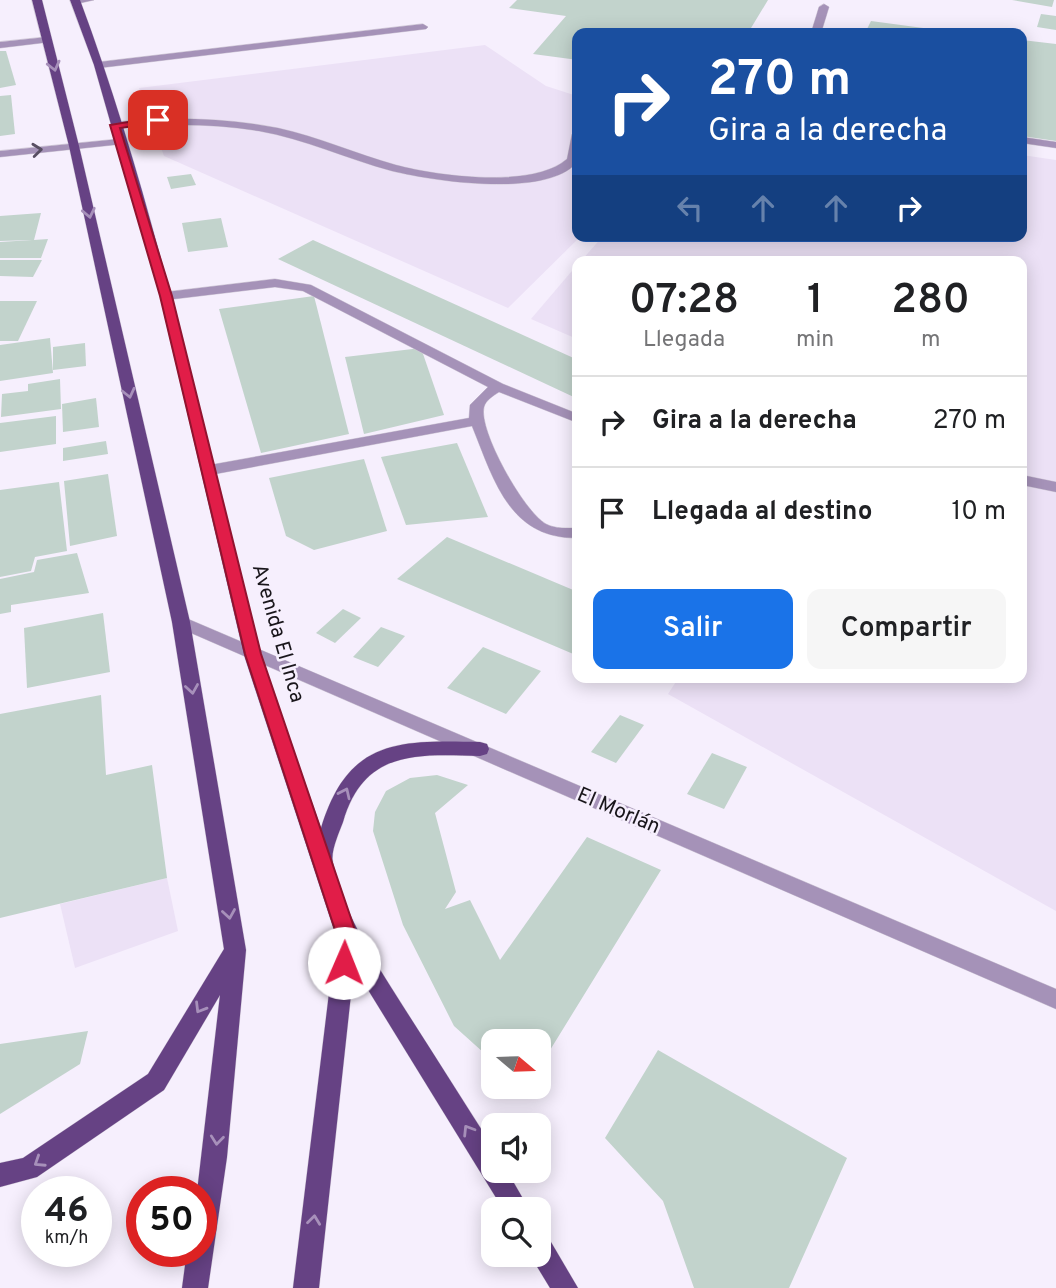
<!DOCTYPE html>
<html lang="es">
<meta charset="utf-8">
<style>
:root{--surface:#fff;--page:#f6f6f6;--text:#202124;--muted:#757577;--line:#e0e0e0;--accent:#1a73e8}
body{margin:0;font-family:Overpass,sans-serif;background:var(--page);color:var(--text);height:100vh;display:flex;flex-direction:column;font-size:26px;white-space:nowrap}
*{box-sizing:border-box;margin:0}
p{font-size:23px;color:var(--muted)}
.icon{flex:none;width:38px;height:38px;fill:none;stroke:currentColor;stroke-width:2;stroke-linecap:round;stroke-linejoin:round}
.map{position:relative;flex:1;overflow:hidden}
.panel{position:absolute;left:572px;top:256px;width:455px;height:427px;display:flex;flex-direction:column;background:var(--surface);border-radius:14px;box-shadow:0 4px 18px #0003}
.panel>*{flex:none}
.top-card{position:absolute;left:572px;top:28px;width:455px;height:214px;border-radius:14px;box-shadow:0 4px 18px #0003;background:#1a4fa0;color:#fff;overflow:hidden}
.needle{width:46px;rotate:109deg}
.fabs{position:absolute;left:481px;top:1029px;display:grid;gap:14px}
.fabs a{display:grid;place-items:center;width:70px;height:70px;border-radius:14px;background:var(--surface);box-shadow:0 4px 18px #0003;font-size:35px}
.speed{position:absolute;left:21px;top:1176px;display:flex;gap:14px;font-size:35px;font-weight:700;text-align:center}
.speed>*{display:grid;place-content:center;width:91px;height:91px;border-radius:50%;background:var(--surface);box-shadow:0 4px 18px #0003;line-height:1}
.speed small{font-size:18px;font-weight:400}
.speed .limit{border:10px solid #d22;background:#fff;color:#111}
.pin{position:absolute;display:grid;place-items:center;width:60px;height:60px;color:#fff;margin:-30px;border-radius:14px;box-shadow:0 4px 10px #0006}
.me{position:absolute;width:77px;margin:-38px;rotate:1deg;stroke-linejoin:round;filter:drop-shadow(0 0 5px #0008)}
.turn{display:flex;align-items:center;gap:24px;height:147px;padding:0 21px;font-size:32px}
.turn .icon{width:91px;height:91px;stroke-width:2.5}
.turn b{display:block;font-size:49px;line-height:60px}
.lanes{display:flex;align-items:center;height:66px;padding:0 21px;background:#0003;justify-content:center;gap:35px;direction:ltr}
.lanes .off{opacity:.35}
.eta{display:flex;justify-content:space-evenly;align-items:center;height:119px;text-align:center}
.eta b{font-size:42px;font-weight:600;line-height:49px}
.button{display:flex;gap:14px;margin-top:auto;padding:14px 21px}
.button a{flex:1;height:80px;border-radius:14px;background:var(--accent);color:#fff;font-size:28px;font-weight:600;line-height:80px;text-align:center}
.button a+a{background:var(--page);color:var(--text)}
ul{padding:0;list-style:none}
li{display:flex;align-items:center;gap:21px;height:91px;padding:0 21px;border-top:2px solid var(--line)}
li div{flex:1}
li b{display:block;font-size:26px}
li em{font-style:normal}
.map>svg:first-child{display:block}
.built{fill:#ece1f6}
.building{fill:#c2d3cc}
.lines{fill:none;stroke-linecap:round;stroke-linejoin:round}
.minor-casing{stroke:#d3ccd9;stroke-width:1}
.major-casing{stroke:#d3ccd9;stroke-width:1}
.minor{fill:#a592b8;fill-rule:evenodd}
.major{fill:#664284;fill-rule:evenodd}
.oneway{stroke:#a790ba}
.oneway2{stroke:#584e62}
.route{fill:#e11d48;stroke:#92132f;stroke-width:2}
.labels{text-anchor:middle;stroke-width:5;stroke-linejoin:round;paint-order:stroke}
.street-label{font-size:21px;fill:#19161b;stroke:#f6effd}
</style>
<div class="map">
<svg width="1056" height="1288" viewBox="0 0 1056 1288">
<rect width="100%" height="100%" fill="#f6effd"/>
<!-- built -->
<g class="built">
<polygon points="485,45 546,86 577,96 578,236 581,236 508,308 164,156 139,88"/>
<polygon points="1022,155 1056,160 1056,911 668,694 679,677 1022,677 1022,261 581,261 603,236 1022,236"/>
<polygon points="577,265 577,339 531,319"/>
<polygon points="167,878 178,931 75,968 60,904"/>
</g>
<!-- building -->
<g class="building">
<polygon points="517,0 768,0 748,33 578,33 578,60 533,54 566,16 509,8"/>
<polygon points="1012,0 1054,0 1052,7"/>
<polygon points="1041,14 1056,16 1056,30 1037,27"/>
<polygon points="871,21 953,32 953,33 865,33"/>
<polygon points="1022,40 1056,44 1056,141 1022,136"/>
<polygon points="0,51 6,51 16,85 0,88"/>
<polygon points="11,95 15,134 0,136 0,96"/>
<polygon points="191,174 196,185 171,189 167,177"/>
<polygon points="41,213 34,240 48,239 41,258 0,258 0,242 32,240 0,241 0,216"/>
<polygon points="221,218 228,247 188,252 182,223"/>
<polygon points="313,240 578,360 578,399 278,259"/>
<polygon points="0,260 42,260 33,277 0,276"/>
<polygon points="314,296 349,434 261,453 219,309"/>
<polygon points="0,301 37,301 18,341 0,341"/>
<polygon points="50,338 53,373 0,381 0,345"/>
<polygon points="85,343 86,366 53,370 53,347"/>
<polygon points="421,348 444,415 364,434 345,357"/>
<polygon points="60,379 61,409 1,417 2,394 28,391 28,384"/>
<polygon points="96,398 99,427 63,432 62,404"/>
<polygon points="56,416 56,444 0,452 0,423"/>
<polygon points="106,441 108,454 63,461 63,448"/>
<polygon points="457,443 488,517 406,525 381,457"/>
<polygon points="364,459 387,531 314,550 286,536 269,478"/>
<polygon points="108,474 117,536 70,546 64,481"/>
<polygon points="59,482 67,551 35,557 31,571 0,577 0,490"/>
<polygon points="447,537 578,592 578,656 397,579"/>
<polygon points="77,553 89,593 11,605 11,612 0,614 0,579 34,572 37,560"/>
<polygon points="343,609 361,618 335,643 316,633"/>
<polygon points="103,613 110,672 27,688 24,628"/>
<polygon points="381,627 405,636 378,667 353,657"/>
<polygon points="483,647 541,671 506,714 447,688"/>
<polygon points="101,695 106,775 152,765 167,878 0,918 0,714"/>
<polygon points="620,715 644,725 616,763 591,752"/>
<polygon points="712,753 747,767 724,809 687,794"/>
<polygon points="437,775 468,785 435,813 456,892 445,909 470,900 500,960 587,837 661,870 539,1068 539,1041 494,1041 494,1062 454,1026 403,925 373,831 375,812 386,791 410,778"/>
<polygon points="88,1031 80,1064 0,1114 0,1044"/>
<polygon points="658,1050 847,1158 789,1288 694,1288 663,1201 605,1138"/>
</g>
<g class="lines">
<!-- minor casing -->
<g class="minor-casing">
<g id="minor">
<polygon points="72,0 94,0 76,4"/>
<polygon points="824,4 829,7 821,33 811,33 819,7"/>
<polygon points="423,24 428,27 426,29 99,68 94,65 99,62"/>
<polygon points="47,37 52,40 50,42 0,48 0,42"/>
<path d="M 156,119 C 197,118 238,120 278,128 C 319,137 356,154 396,165 C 437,176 533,189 567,159 L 572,134 L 577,131 L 578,161 C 549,199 433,181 392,171 C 347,159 305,139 259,131 C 211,123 163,124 115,128 L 110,125 L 115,122 Z"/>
<polygon points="1022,137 1056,142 1056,148 1022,143"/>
<polygon points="119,139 123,140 123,144 0,157 0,151"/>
<path d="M 275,279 L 311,285 L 503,384 L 578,414 L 578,423 L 499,392 C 493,396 486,400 484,407 C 478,430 524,512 546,524 C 556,529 566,528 578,528 L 578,538 C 509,539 494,480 472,426 L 210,475 L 205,473 L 202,470 L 210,465 L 469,418 L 470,405 L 488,387 L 303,291 L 275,287 L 166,300 L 160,296 L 166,292 Z"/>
<polygon points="1022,475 1056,482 1056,492 1022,485"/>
<polygon points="181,616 1056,989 1056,1009 175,626 172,622 175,618"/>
</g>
</g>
<!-- major casing -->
<g class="major-casing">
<g id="major">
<polygon points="32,0 42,0 79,146 190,622 246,950 227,1157 208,1288 182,1288 187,1251 201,1251 201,1192 197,1192 220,995 164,1090 37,1177 0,1187 0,1163 23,1158 148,1074 224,949 172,622 69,146"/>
<path d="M 70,0 L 80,0 C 159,212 202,435 261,653 C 277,712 301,770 321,828 C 348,739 398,740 480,742 L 487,744 L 489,749 L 487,754 L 480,756 C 416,754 364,750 343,822 C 339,833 330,852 333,863 C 345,919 378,966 408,1014 C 437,1059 465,1104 494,1149 L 494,1171 L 507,1171 L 529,1209 L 503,1209 L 354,967 L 319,1288 L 293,1288 L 336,936 L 244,655 L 160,296 L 94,65 Z"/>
<polygon points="539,1233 548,1237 578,1288 550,1288 530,1255 539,1255"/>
</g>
</g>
<!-- minor -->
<use href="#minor" class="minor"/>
<!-- major -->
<use href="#major" class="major"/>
</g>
<!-- one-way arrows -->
<defs><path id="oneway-chevron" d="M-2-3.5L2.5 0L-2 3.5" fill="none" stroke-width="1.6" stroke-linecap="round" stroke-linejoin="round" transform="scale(1.75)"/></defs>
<g class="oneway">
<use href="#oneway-chevron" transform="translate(54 66) rotate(76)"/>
<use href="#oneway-chevron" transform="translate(89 213) rotate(78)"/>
<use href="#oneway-chevron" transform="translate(129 393) rotate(77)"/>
<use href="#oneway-chevron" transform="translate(192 689) rotate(81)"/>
<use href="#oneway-chevron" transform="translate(345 793) rotate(-65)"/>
<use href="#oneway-chevron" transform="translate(229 914) rotate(81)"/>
<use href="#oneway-chevron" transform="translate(200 1008) rotate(121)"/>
<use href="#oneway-chevron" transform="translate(468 1130) rotate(-122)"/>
<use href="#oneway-chevron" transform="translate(217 1140) rotate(96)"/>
<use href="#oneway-chevron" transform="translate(39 1162) rotate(147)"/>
<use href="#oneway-chevron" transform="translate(314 1220) rotate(-83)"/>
</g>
<use class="oneway2" href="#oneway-chevron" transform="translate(37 150) rotate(-6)"/>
<!-- route -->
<polygon class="route" points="158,117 162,122 120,128 172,296 261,654 357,936 351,969 344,972 337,969 334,963 337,936 245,654 160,296 110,125"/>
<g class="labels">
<!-- street labels -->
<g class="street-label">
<text transform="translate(279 633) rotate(74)" y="7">Avenida El Inca</text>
<text transform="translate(619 810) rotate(23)" y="7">El Morlán</text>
</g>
</g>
</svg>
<div class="fabs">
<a><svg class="needle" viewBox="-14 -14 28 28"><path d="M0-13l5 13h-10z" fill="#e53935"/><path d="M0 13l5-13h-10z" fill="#757577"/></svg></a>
<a><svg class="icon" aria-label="sound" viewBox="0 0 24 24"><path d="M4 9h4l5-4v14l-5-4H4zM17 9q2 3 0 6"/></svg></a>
<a><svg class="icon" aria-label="search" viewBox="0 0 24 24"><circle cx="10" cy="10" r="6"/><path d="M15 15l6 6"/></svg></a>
</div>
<div class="speed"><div>46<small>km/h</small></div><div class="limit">50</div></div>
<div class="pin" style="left:158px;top:120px;background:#d93025"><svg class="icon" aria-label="arrive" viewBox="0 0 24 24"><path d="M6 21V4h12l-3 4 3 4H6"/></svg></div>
<svg class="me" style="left:344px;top:963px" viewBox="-20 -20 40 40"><circle r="19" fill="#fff"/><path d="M0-13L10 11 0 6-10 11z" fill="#e11d48"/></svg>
<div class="top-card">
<div class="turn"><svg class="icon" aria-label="right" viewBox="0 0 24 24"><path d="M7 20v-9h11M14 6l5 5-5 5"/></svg><div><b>270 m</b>Gira a la derecha</div></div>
<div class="lanes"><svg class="icon off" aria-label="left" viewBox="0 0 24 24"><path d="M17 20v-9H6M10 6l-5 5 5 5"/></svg><svg class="icon off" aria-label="ahead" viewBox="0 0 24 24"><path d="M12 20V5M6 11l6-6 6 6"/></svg><svg class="icon off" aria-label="ahead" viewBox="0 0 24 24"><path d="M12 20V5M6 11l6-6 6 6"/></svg><svg class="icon" aria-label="right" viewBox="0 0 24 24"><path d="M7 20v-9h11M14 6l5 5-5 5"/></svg></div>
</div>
<section class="panel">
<div class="eta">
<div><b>07:28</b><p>Llegada</p></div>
<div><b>1</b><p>min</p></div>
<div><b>280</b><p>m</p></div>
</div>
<ul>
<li><svg class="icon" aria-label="right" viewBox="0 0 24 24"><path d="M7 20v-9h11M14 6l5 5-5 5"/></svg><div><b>Gira a la derecha</b></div><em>270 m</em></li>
<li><svg class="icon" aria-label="arrive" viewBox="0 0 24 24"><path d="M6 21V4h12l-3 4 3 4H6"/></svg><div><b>Llegada al destino</b></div><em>10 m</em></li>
</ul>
<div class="button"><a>Salir</a><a>Compartir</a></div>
</section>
</div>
